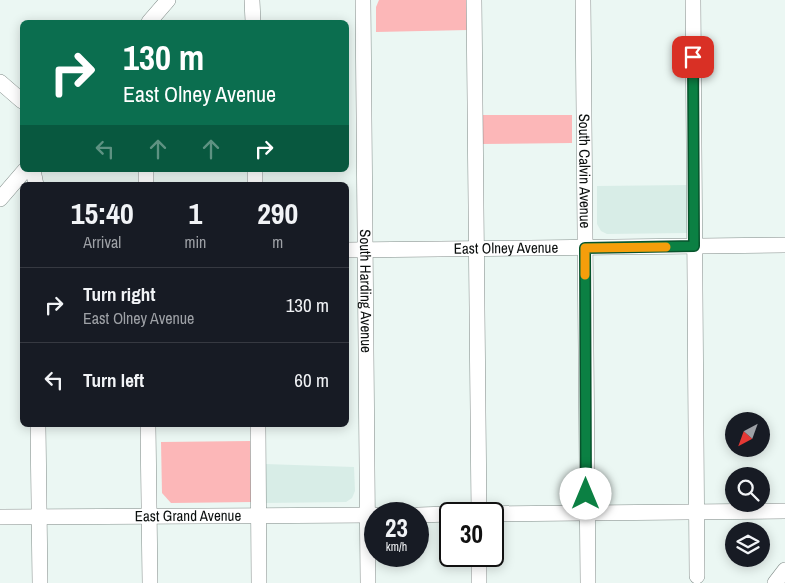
<!DOCTYPE html>
<style>
:root{--surface:#171b24;--page:#20242c;--text:#f1f3f6;--muted:#9ea1a6;--line:#363941}
body{margin:0;font-family:"Archivo Narrow",sans-serif;background:var(--page);color:var(--text);height:100vh;display:flex;flex-direction:column;font-size:19px;white-space:nowrap}
*{box-sizing:border-box;margin:0}
p{font-size:16px;color:var(--muted)}
.icon{flex:none;width:28px;height:28px;fill:none;stroke:currentColor;stroke-width:2;stroke-linecap:round;stroke-linejoin:round}
.map{position:relative;flex:1;overflow:hidden}
.details{position:absolute;left:20px;top:182px;width:329px;height:245px;display:flex;flex-direction:column;background:var(--surface);border-radius:8px;box-shadow:0 2px 12px #0003}
.details>*{flex:none}
.banner{position:absolute;left:20px;top:20px;width:329px;height:152px;border-radius:8px;box-shadow:0 2px 12px #0003;background:#0b6e4f;color:#fff;overflow:hidden}
.needle{width:32px;rotate:221deg}
.controls{position:absolute;left:725px;top:412px;display:grid;gap:10px}
.controls a{display:grid;place-items:center;width:45px;height:45px;border-radius:50%;background:var(--surface);box-shadow:0 2px 12px #0003;font-size:25px}
.speed{position:absolute;left:364px;top:502px;display:flex;gap:10px;font-size:25px;font-weight:700;text-align:center}
.speed>*{display:grid;place-content:center;width:65px;height:65px;border-radius:50%;background:var(--surface);box-shadow:0 2px 12px #0003;line-height:1}
.speed small{font-size:12px;font-weight:400}
.speed .limit{border:2px solid #111;border-radius:8px;background:#fff;color:#111}
.pin{position:absolute;display:grid;place-items:center;width:42px;height:42px;color:#fff;margin:-21px;border-radius:10px;box-shadow:0 2px 8px #0006}
.me{position:absolute;width:55px;margin:-28px;rotate:0deg;stroke-linejoin:round;filter:drop-shadow(0 0 4px #0008)}
.turn{display:flex;align-items:center;gap:18px;height:105px;padding:0 20px;font-size:22px}
.turn .icon{width:65px;height:65px;stroke-width:2.5}
.turn b{display:block;font-size:35px;line-height:42px}
.lanes{display:flex;align-items:center;height:48px;padding:0 20px;background:#0003;justify-content:center;gap:25px;direction:ltr}
.lanes .off{opacity:.35}
.eta{display:flex;justify-content:space-evenly;align-items:center;height:85px;text-align:center}
.eta b{font-size:30px;font-weight:800;line-height:35px}
ul{padding:0;list-style:none}
li{display:flex;align-items:center;gap:15px;height:75px;padding:0 20px;border-top:1px solid var(--line)}
li div{flex:1}
li b{display:block;font-size:19px}
li em{font-style:normal}
.map>svg:first-child{display:block}
.built{fill:#d8ede7}
.green{fill:#fcb7b8}
.lines{fill:none;stroke-linecap:round;stroke-linejoin:round}
.minor-casing{stroke:#808b88;stroke-width:16}
.minor{stroke:#fff;stroke-width:15}
.route-casing{stroke:#07532c;stroke-width:12}
.route{stroke:#0b8043;stroke-width:9}
.slow{stroke:#f59e0b;stroke-width:9}
.labels{text-anchor:middle;stroke-width:4;stroke-linejoin:round;paint-order:stroke}
.street-label{font-size:15px;fill:#0b0f0e;stroke:#fff}
</style>
<div class="map">
<svg width="785" height="583" viewBox="0 0 785 583">
<rect width="100%" height="100%" fill="#ebf7f3"/>
<!-- built -->
<g class="built">
<polygon points="688,185 687,233 607,234 601,231 597,224 597,186"/>
<polygon points="265,464 354,467 355,491 352,498 346,502 265,503"/>
</g>
<!-- green -->
<g class="green">
<polygon points="379,0 467,0 468,30 376,32 376,7"/>
<polygon points="481,115 572,115 572,143 481,144"/>
<polygon points="251,441 252,502 171,503 162,493 161,442"/>
</g>
<g class="lines">
<!-- minor casing -->
<g class="minor-casing">
<g id="minor">
<polyline points="252,0 253,22"/>
<path id="s1" d="M 363,0 L 368,583"/>
<polyline points="474,0 479,514"/>
<path id="s2" d="M 583,0 L 588,583"/>
<polyline points="693,0 697,576"/>
<polyline points="149,22 168,0"/>
<polyline points="0,82 22,101"/>
<polyline points="33,170 36,185"/>
<polyline points="146,170 146,185"/>
<polyline points="255,170 255,185"/>
<polyline points="0,199 25,170"/>
<path id="s3" d="M 346,250 L 785,245"/>
<polyline points="38,425 40,583"/>
<polyline points="148,425 150,583"/>
<polyline points="258,425 259,583"/>
<polyline points="469,514 785,511"/>
<polyline points="418,515 450,514"/>
<path id="s4" d="M 0,517 L 375,515"/>
<polyline points="479,556 479,583"/>
<polyline points="775,583 785,570"/>
</g>
</g>
<!-- minor -->
<use href="#minor" class="minor"/>
</g>
<g class="lines">
<!-- route casing -->
<g class="route-casing">
<polyline id="route" points="586,494 585,248 694,246 693,57"/>
</g>
<!-- route -->
<use href="#route" class="route"/>
<!-- slow -->
<polyline class="slow" points="585,275 585,248 666,247"/>
</g>
<g class="labels">
<!-- street labels -->
<g class="street-label">
<text dy="5" stroke="none"><textPath href="#s2" startOffset="171">South Calvin Avenue</textPath></text>
<text dy="5" stroke="none"><textPath href="#s3" startOffset="160">East Olney Avenue</textPath></text>
<text dy="5" stroke="none"><textPath href="#s1" startOffset="291">South Harding Avenue</textPath></text>
<text dy="5" stroke="none"><textPath href="#s4" startOffset="188">East Grand Avenue</textPath></text>
</g>
</g>
</svg>
<div class="controls">
<a><svg class="needle" viewBox="-14 -14 28 28"><path d="M0-13l5 13h-10z" fill="#e53935"/><path d="M0 13l5-13h-10z" fill="#9ea1a6"/></svg></a>
<a><svg class="icon" aria-label="search" viewBox="0 0 24 24"><circle cx="10" cy="10" r="6"/><path d="M15 15l6 6"/></svg></a>
<a><svg class="icon" aria-label="layers" viewBox="0 0 24 24"><path d="M12 4l9 5-9 5-9-5zM3 14l9 5 9-5"/></svg></a>
</div>
<div class="speed"><div>23<small>km/h</small></div><div class="limit">30</div></div>
<div class="pin" style="left:693px;top:57px;background:#d93025"><svg class="icon" aria-label="arrive" viewBox="0 0 24 24"><path d="M6 21V4h12l-3 4 3 4H6"/></svg></div>
<svg class="me" style="left:586px;top:494px" viewBox="-20 -20 40 40"><circle r="19" fill="#fff"/><path d="M0-13L10 11 0 6-10 11z" fill="#0b8043"/></svg>
<div class="banner">
<div class="turn"><svg class="icon" aria-label="right" viewBox="0 0 24 24"><path d="M7 20v-9h11M14 6l5 5-5 5"/></svg><div><b>130 m</b>East Olney Avenue</div></div>
<div class="lanes"><svg class="icon off" aria-label="left" viewBox="0 0 24 24"><path d="M17 20v-9H6M10 6l-5 5 5 5"/></svg><svg class="icon off" aria-label="ahead" viewBox="0 0 24 24"><path d="M12 20V5M6 11l6-6 6 6"/></svg><svg class="icon off" aria-label="ahead" viewBox="0 0 24 24"><path d="M12 20V5M6 11l6-6 6 6"/></svg><svg class="icon" aria-label="right" viewBox="0 0 24 24"><path d="M7 20v-9h11M14 6l5 5-5 5"/></svg></div>
</div>
<section class="details">
<div class="eta">
<div><b>15:40</b><p>Arrival</p></div>
<div><b>1</b><p>min</p></div>
<div><b>290</b><p>m</p></div>
</div>
<ul>
<li><svg class="icon" aria-label="right" viewBox="0 0 24 24"><path d="M7 20v-9h11M14 6l5 5-5 5"/></svg><div><b>Turn right</b><p>East Olney Avenue</p></div><em>130 m</em></li>
<li><svg class="icon" aria-label="left" viewBox="0 0 24 24"><path d="M17 20v-9H6M10 6l-5 5 5 5"/></svg><div><b>Turn left</b></div><em>60 m</em></li>
</ul>
</section>
</div>
